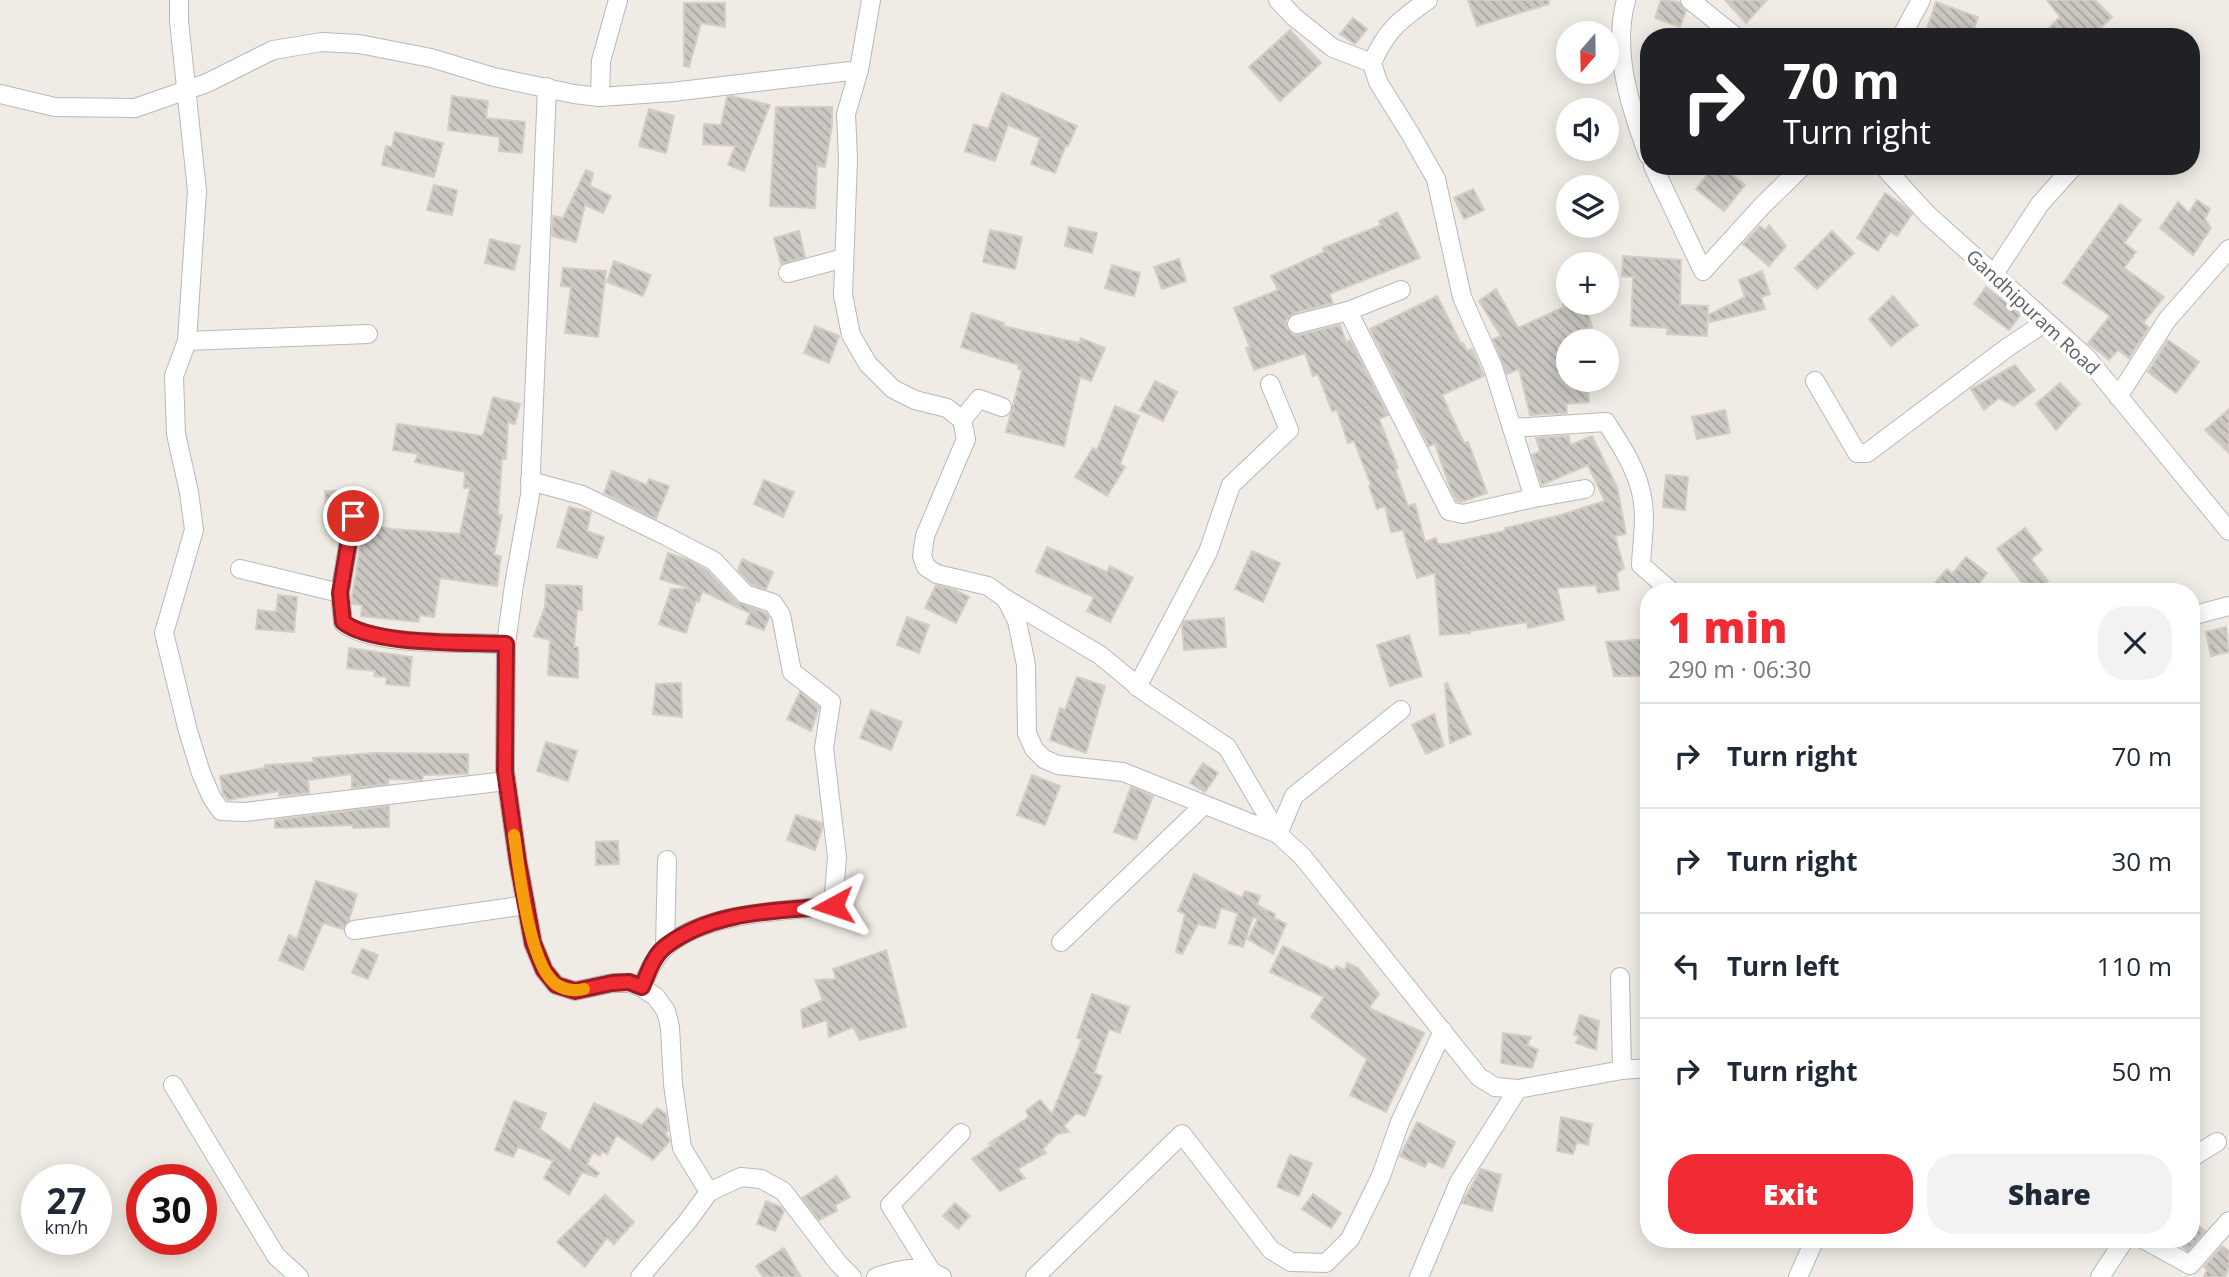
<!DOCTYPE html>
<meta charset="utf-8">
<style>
:root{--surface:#fff;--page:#f2f2f3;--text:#1f2937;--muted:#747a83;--line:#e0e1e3;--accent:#f02b34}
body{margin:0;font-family:"Open Sans",sans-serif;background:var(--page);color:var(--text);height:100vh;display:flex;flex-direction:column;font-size:26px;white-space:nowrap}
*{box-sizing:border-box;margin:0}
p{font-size:23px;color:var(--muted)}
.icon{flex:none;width:38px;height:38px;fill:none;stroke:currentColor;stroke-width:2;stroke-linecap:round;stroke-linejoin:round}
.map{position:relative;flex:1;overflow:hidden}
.sheet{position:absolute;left:1640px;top:583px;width:560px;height:665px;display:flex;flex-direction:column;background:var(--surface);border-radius:28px;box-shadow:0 4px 18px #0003}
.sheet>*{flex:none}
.hud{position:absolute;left:1640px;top:28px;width:560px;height:147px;border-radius:28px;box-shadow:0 4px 18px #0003;background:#202124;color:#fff;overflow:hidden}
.needle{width:46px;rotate:200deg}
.tools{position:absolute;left:1556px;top:21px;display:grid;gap:14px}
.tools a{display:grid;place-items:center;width:63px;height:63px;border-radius:50%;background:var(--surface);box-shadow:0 4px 18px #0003;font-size:35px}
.speed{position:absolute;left:21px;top:1164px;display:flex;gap:14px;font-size:35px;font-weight:700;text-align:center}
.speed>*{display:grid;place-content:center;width:91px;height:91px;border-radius:50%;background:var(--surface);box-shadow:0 4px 18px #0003;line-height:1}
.speed small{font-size:18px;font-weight:400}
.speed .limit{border:10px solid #d22;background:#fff;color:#111}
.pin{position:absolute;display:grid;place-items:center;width:60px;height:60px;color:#fff;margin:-30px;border:4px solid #fff;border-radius:50%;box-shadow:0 2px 7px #0007}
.me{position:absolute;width:77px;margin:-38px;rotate:265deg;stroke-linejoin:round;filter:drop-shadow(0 0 5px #0008)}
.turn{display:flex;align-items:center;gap:24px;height:147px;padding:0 28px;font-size:32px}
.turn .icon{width:91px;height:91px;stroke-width:2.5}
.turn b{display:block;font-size:49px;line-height:60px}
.round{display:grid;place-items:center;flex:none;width:74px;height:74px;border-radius:28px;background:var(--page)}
.overview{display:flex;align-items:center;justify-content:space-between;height:119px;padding:0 28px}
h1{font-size:42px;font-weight:800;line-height:52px;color:var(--accent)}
.cta{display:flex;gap:14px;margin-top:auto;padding:14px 28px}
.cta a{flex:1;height:80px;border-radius:28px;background:var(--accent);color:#fff;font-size:28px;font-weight:800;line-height:80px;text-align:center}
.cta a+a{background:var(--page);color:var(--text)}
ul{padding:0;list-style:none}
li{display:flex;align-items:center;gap:21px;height:105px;padding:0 28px;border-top:2px solid var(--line)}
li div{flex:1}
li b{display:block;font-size:26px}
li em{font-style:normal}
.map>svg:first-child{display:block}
.building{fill:url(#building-back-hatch);stroke:#d5cdc3;stroke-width:2}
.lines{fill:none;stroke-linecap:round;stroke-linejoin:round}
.minor-casing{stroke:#b5b9bc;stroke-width:20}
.minor{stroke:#fff;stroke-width:18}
.route-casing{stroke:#9c1c22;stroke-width:18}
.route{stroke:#f02b34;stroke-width:12}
.slow{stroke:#f59e0b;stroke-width:12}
.labels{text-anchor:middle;stroke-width:7;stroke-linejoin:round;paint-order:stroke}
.street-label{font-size:19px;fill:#5d6266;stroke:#fff}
</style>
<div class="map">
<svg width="2229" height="1277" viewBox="0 0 2229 1277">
<defs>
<pattern id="building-back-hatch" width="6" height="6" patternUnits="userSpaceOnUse" patternTransform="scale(1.75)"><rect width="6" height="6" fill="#cbc7c2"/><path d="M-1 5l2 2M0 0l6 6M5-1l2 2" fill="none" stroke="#a8a5a1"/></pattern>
</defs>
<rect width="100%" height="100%" fill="#f0ece5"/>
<!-- building -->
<g class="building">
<polygon points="1468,0 1549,0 1549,4 1477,26"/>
<polygon points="1661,0 1679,2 1686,11 1680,27 1655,18"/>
<polygon points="1725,0 1767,0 1746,23"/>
<polygon points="2047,0 2095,0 2112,17 2091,37 2040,37 2060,17"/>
<polygon points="1936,2 1978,17 1971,37 1924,37"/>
<polygon points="684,3 725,3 725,27 701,23 689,67 684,66"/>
<polygon points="1353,18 1367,29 1355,44 1340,34"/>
<polygon points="1290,30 1321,63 1280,101 1249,67"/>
<polygon points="1002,93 1077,126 1068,146 1066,145 1055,173 1031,164 1040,138 1008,125 995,161 965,151 974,124 988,129"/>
<polygon points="452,96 488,101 486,118 525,122 522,153 499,151 500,137 448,130"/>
<polygon points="731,96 770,105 744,171 728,165 735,146 703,144 704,124 721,125 727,97"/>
<polygon points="776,107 832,107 832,126 825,167 817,166 815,208 770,206"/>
<polygon points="649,109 674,116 666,153 639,146"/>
<polygon points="395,132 443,143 434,177 382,165 386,146 392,147"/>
<polygon points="1714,166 1721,166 1745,185 1724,211 1696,189"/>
<polygon points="586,170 593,173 590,186 611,196 603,213 585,205 576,242 552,236 553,216 563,218"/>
<polygon points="434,185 457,190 452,215 427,210"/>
<polygon points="1473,189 1484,210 1464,219 1454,198"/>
<polygon points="1885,193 1904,206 1912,214 1897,236 1890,232 1878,251 1857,238"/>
<polygon points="2197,200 2210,209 2205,219 2211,228 2193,255 2160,228 2178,202 2189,213"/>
<polygon points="2120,204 2141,220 2124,243 2136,252 2124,268 2164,297 2143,323 2149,327 2129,358 2118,350 2109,360 2088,343 2110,316 2063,283"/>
<polygon points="1397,212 1420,258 1329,294 1333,303 1294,313 1286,320 1286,327 1293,335 1299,335 1340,325 1346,342 1350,340 1388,415 1379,419 1398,468 1395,469 1408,506 1415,504 1425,542 1436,538 1438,544 1445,544 1505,531 1505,528 1557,516 1605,501 1588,465 1542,485 1532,455 1540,451 1536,438 1569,436 1570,445 1592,436 1617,487 1626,534 1615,536 1624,568 1617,573 1619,590 1598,593 1596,585 1557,588 1564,620 1528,628 1527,622 1470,631 1470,633 1440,635 1435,573 1417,578 1403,530 1391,532 1385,506 1377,509 1369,486 1371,485 1354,441 1348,443 1337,410 1332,411 1318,374 1313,376 1305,353 1254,370 1246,348 1250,347 1234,308 1278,290 1271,276 1324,252 1323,248 1381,225 1379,221"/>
<polygon points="1769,225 1786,246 1769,266 1743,244 1760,226 1765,230"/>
<polygon points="1069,227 1097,233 1092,253 1065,246"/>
<polygon points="990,230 1022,237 1015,269 983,262"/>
<polygon points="799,231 805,257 781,264 774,238"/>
<polygon points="1832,231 1854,253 1817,289 1795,268"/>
<polygon points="490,239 520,246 514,270 485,263"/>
<polygon points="1623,256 1681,260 1680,305 1708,306 1707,336 1667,334 1668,328 1631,326 1633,277 1622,276"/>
<polygon points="1179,259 1186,281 1162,289 1154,267"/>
<polygon points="614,261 651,275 643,296 607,282"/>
<polygon points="1112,265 1140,273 1134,296 1105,288"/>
<polygon points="563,268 606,271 598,337 565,333 571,287 561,286"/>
<polygon points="1762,271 1770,294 1761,297 1765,309 1710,322 1708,315 1745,297 1739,280"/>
<polygon points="1986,287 2021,314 2009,330 1974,304"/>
<polygon points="1496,289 1518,328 1564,307 1563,303 1585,303 1592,327 1569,334 1572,341 1568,341 1568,380 1587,380 1589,402 1566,404 1567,413 1530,415 1519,369 1507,374 1493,339 1501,336 1479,301"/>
<polygon points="1437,296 1461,344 1463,343 1467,351 1472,349 1484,376 1442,395 1464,443 1468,442 1487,493 1461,502 1457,501 1451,490 1435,444 1429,446 1370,329"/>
<polygon points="1893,296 1918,325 1891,346 1869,319"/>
<polygon points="972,313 1004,323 1003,326 1079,343 1081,338 1105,348 1091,381 1080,377 1064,446 1006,432 1022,370 1018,369 1019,365 961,347"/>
<polygon points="815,326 839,336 829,363 804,353"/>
<polygon points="2168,340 2199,362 2176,393 2148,372"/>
<polygon points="2015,365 2035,390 2014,406 1999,398 1984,410 1971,389"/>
<polygon points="1155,381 1177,392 1163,421 1140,410"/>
<polygon points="2060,383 2080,404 2056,430 2036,404"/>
<polygon points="493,397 520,404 515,424 508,422 506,459 502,459 498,515 502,515 494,555 501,556 497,586 440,578 434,617 420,615 418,622 361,616 362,605 352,604 352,596 364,524 392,529 460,534 470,488 464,488 465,472 415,462 418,454 393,450 397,424 483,436"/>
<polygon points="1115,406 1139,416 1120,464 1125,467 1107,496 1075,477 1093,448 1097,450"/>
<polygon points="2229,409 2229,453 2205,430"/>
<polygon points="1725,410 1730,433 1697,439 1692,417"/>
<polygon points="612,471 647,485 649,479 669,486 656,519 604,493"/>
<polygon points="1666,475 1688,477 1685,510 1663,507"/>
<polygon points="764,480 794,492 783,517 754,504"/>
<polygon points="325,491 349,491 349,505 342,515 326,515"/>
<polygon points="569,507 591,512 587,531 604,537 597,558 557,547"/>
<polygon points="2025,528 2042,550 2031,559 2048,581 2034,592 2029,592 1997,549"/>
<polygon points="1047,547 1107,572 1110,566 1133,578 1110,622 1087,611 1094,597 1036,572"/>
<polygon points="1252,551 1280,563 1263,602 1235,589"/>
<polygon points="668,553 686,559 707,570 737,602 766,613 769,617 764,630 746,624 750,613 702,591 699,602 696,601 686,633 659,624 671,589 686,589 686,587 660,579"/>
<polygon points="1966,557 1987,573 1973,592 1927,592 1947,569 1952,574"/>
<polygon points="742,559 773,572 766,589 751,584 738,570"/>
<polygon points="546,585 582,586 582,610 577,610 574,647 578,647 578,678 548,675 550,640 534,636 545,607"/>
<polygon points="936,585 955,590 969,597 956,623 925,608"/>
<polygon points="278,595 297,597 294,632 256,629 258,610 276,612"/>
<polygon points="907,617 929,625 919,653 897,645"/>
<polygon points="1224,618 1226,647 1184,650 1182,626 1184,621"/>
<polygon points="2226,627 2229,652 2211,656 2206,632"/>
<polygon points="1409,635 1422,676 1390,686 1377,645"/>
<polygon points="1648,639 1648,676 1614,676 1606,642"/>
<polygon points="349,648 412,657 409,686 386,684 387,677 374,676 375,671 347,668"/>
<polygon points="1077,677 1105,686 1086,753 1050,740 1060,708 1065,710"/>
<polygon points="681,683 682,717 653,714 656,684"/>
<polygon points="1447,683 1471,734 1450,743 1445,684"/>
<polygon points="800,692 819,707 811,731 787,719"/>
<polygon points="871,710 902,722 891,750 860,738"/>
<polygon points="1434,714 1444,746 1426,754 1412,725"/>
<polygon points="546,742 577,751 568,781 537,771"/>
<polygon points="374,753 468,754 468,774 423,775 422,780 388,779 388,784 352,788 352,774 308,780 309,793 279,796 279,791 228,800 223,794 220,776 265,768 265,765 314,762 313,758"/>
<polygon points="1203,763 1218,773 1205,792 1190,783"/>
<polygon points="1032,775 1060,786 1045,825 1017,815"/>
<polygon points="1131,787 1153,796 1136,840 1114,832"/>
<polygon points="389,806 389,827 353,828 353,825 275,828 275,820"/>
<polygon points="796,815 822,823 822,829 815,850 787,840"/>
<polygon points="618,841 619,864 596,865 596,842"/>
<polygon points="1194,874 1242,898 1245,891 1260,896 1257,905 1275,914 1274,918 1286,924 1273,954 1248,939 1258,919 1253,917 1243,947 1229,943 1238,913 1221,908 1215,928 1198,924 1182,954 1176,952 1185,914 1178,911"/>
<polygon points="316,881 357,894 349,920 343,929 323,923 303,970 279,960 289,935 297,939"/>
<polygon points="1283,946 1334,971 1336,966 1345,970 1347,963 1358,968 1379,994 1369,1008 1424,1033 1386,1112 1350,1095 1367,1059 1311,1017 1324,997 1270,972"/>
<polygon points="362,949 378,955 368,979 352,973"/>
<polygon points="886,950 906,1027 860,1040 853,1027 829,1037 827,1020 803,1028 801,1010 823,1000 815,980 836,979 833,969"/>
<polygon points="1092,994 1129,1007 1120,1033 1109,1029 1094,1073 1102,1076 1085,1116 1076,1113 1064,1126 1069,1132 1057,1134 1043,1149 1046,1153 1017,1169 1025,1178 1000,1191 972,1159 996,1142 988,1144 1029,1117 1026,1111 1040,1100 1052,1114 1082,1039 1077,1038"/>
<polygon points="1580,1015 1599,1021 1596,1050 1576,1043 1579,1036 1574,1035"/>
<polygon points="1503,1033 1531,1037 1527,1045 1538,1050 1532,1068 1501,1063"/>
<polygon points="514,1101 546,1113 540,1129 570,1151 594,1103 642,1125 657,1108 666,1114 668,1131 665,1132 670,1141 653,1160 617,1135 607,1154 602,1151 600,1156 593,1152 587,1164 599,1173 596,1177 582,1172 569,1195 544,1178 553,1161 518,1147 513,1157 495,1150"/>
<polygon points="1561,1117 1592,1124 1588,1145 1577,1142 1573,1154 1557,1151"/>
<polygon points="1417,1122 1455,1142 1443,1168 1428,1161 1425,1167 1400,1156"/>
<polygon points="1290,1155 1312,1163 1299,1196 1277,1187"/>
<polygon points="1481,1169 1501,1175 1492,1211 1462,1203"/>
<polygon points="837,1176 850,1197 835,1205 837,1211 819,1220 802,1198"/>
<polygon points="1313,1194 1341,1213 1331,1228 1302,1209"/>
<polygon points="605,1195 634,1222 614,1244 607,1238 585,1267 557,1242"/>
<polygon points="766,1201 781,1207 784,1211 775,1231 757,1224"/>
<polygon points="955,1203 970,1216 958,1229 943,1216"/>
<polygon points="2191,1220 2205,1231 2188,1251 2175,1239 2191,1239"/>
<polygon points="2222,1246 2229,1251 2229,1266 2225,1277 2204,1277 2207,1270 2204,1267"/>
<polygon points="784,1248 801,1277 763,1277 756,1266"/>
</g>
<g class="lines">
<!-- minor casing -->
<g class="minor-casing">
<g id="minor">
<polyline points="179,0 179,21 197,191 187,341 174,376 176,434 189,492 194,530 164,633 188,731 201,773 212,798 221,811 245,812 506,781"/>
<polyline points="1278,0 1294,17 1333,48 1372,63"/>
<path d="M 1428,0 C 1399,21 1387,29 1372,63 L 1378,82 L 1411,135 L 1436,179 L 1462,297 L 1493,367 L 1512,428 L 1606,422 C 1620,444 1635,466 1641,492 C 1647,515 1642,541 1641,565 L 1672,592"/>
<path d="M 1626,0 C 1612,52 1630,106 1648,155"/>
<polyline points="1690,0 1736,37"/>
<polyline points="1901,37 1921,0"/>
<polyline points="859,70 871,0"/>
<polyline points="547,87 530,495 514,585 506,644 505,771 518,862 533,943 544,970 556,985 575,991 612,983 629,983 641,987 656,997 666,1011 670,1027 673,1084 682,1148 709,1192"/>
<polyline points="0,94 55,107 135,108 207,83 273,50 322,42 359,44 431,58 494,77 574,94 600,97 672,92 859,70 846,114 848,159 843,295 851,335 868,364 893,389 915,400 947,408 962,420 966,439 925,536 922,556 926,567 937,574 988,586 1006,599 1017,621 1026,665 1027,733 1034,749 1044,759 1058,765 1123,772 1278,834 1302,856 1479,1077 1495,1087 1518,1089 1622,1070 1648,1068"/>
<polyline points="600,97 601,61 618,0"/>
<polyline points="1653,166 1703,271 1762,206 1803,166"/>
<polyline points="1883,166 1928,215 2087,358 2229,531"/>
<polyline points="788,273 844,258"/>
<polyline points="1994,274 2040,204 2074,166"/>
<polyline points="1348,311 1449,511 1463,514 1534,498 1512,428"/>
<polyline points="1297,324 1348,311 1401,290"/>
<polyline points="187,341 368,334"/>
<polyline points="1815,381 1857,453 1867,453 2008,347 2046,322"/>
<polyline points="2118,397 2167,320 2229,249"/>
<polyline points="962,420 979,399 1002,407"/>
<path d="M 530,481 L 582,495 L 666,536 L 714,561 L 745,594 L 773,603 L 781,615 L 792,672 L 831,702 L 824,748 L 837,857 L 833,906 C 786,910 697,913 663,950 C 652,961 648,974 641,987"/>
<polyline points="1534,498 1585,489"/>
<path d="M 353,516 L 340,593 L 343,623 C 373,647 466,642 506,644"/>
<polyline points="240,569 340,593"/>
<polyline points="1006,599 1100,655 1146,693 1227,747 1278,834"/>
<polyline points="2191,616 2229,606"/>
<polyline points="1137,687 1208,552 1231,485 1289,430 1270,384"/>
<polyline points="1278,834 1294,796 1401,710"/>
<polyline points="354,930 526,905"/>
<polyline points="1061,942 1203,806"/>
<polyline points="665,947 667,860"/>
<polyline points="1620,977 1622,1070"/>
<polyline points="173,1085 276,1256 299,1277"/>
<polyline points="2191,1158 2217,1142"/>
<polyline points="2143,1239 2190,1265 2229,1221"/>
<polyline points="930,1269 890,1205 961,1133"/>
<polyline points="640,1277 687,1222 709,1192 741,1177 761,1179 783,1191 838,1263 852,1277"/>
<path d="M 876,1277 C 899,1270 920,1263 942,1277"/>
<polyline points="1035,1277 1182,1134 1271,1250 1291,1262 1326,1263 1350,1239 1381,1176 1400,1122 1443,1031"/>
<polyline points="1419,1277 1459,1182 1518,1089"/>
<polyline points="1798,1277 1815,1239"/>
<polyline points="2100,1277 2125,1239"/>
</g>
</g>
<!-- minor -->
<use href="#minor" class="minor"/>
</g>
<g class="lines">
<!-- route casing -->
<g class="route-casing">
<path id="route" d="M 353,516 L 340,593 L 343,622 C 373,646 466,642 506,644 L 505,771 L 518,862 L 533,943 L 544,970 L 556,985 L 575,991 L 612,983 L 629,982 L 642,987 C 648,973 653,956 666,946 C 713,910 778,911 833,906"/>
</g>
<!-- route -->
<use href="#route" class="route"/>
<!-- slow -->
<path class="slow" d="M 514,835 C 519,868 529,968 557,985 C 565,990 575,991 584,989"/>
</g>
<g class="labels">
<!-- street labels -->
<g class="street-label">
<text transform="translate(2033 312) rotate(43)" y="7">Gandhipuram Road</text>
</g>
</g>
</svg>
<div class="tools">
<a><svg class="needle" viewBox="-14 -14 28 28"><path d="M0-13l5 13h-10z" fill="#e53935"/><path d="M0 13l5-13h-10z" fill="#747a83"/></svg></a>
<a><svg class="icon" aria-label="sound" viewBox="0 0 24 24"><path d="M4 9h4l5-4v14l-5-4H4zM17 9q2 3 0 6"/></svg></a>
<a><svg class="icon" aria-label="layers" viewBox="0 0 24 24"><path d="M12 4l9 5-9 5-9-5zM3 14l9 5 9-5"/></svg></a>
<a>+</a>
<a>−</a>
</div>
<div class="speed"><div>27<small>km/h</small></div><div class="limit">30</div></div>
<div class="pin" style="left:353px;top:516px;background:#d93025"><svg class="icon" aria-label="arrive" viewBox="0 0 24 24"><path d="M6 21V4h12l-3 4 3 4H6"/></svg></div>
<svg class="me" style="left:833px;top:906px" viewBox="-20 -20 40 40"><path d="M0-17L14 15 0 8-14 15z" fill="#f02b34" stroke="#fff" stroke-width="4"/></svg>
<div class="hud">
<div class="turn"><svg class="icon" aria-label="right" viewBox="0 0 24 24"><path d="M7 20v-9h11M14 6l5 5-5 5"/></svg><div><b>70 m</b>Turn right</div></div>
</div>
<section class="sheet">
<div class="overview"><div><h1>1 min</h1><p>290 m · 06:30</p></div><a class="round"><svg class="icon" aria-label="close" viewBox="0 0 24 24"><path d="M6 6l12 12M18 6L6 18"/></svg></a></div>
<ul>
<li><svg class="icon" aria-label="right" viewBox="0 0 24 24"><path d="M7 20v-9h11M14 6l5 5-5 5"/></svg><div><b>Turn right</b></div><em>70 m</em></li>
<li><svg class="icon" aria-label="right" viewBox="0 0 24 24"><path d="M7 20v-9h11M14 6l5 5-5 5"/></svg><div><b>Turn right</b></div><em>30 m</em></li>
<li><svg class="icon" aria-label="left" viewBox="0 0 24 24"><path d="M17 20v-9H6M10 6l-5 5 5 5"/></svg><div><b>Turn left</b></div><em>110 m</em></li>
<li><svg class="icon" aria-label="right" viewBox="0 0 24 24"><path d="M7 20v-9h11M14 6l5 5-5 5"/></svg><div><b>Turn right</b></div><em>50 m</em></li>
</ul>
<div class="cta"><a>Exit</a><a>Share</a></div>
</section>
</div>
